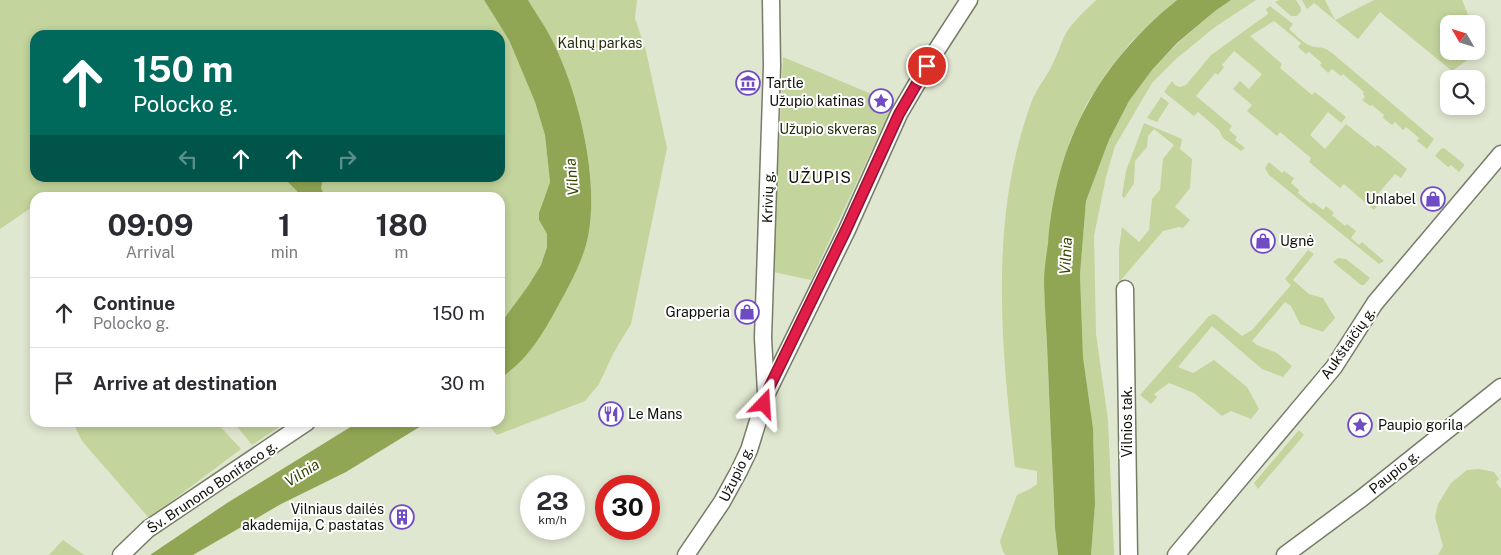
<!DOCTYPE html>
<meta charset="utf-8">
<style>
:root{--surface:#fff;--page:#f2f2f3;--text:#2b2b33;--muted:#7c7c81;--line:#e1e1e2}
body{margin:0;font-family:"Public Sans",sans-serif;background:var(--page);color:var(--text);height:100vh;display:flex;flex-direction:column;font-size:19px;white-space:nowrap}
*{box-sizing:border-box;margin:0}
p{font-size:16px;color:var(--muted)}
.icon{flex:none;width:28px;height:28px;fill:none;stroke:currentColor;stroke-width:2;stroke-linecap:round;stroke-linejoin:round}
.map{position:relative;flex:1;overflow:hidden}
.sheet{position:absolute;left:30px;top:192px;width:475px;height:235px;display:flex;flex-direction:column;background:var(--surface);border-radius:15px;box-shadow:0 2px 8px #0003}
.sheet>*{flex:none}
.guide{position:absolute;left:30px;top:30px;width:475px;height:152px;border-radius:15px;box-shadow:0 2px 8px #0003;background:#00695c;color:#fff;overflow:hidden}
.needle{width:32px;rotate:309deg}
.tools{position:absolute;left:1440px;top:15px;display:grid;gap:10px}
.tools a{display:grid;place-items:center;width:45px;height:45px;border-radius:10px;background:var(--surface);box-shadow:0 2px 8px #0003;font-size:25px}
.speed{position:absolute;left:520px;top:475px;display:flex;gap:10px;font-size:25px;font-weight:700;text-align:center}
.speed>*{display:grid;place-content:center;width:65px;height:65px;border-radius:50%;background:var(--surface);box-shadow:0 2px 8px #0003;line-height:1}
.speed small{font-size:12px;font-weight:400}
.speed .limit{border:8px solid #d22;background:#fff;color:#111}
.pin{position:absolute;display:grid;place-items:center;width:42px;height:42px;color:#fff;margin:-21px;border:2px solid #fff;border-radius:50%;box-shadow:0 1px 5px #0007}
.me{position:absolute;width:55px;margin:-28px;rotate:20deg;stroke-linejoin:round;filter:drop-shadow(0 0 4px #0008)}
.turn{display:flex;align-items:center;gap:18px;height:105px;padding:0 20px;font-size:22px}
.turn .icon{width:65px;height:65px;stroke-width:2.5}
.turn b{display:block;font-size:35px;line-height:42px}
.lanes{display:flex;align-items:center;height:48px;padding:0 20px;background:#0003;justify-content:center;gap:25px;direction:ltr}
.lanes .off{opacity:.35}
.eta{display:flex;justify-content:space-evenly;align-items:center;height:85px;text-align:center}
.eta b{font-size:30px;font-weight:700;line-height:35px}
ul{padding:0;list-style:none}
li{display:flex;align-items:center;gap:15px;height:70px;padding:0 20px;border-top:1px solid var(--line)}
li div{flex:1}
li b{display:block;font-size:19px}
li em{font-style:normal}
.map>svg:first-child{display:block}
.green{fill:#c3d49c;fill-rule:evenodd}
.water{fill:#90a654}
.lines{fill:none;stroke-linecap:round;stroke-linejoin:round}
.minor-casing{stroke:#767c68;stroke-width:19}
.minor{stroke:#fff;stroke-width:16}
.route-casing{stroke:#92132f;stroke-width:12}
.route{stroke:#e11d48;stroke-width:9}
.labels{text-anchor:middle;stroke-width:4;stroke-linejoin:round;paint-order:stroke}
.park-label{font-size:14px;fill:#252e0a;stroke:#fff}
.poi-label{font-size:14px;fill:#0f1109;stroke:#fff;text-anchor:start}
.street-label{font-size:14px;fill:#0f1109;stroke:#fff}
.water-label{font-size:15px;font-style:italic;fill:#374403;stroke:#fff}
.quarter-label{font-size:16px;letter-spacing:1px;fill:#0f1109;stroke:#fff}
</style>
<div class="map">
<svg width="1501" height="555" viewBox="0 0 1501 555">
<rect width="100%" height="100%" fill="#e0e7d0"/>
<!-- green -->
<g class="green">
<path d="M 0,0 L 484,0 L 509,40 L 535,102 L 545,135 L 550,182 L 539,213 L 539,220 L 547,234 L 547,247 L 541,265 L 528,286 L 500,324 L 500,198 L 35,198 L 35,205 L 0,229 ZM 35,35 L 500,35 L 500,178 L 35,178 Z"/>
<path d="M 528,0 L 637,0 L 635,18 L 646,51 L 667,148 L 631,324 L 614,352 L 599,384 L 585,401 L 497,435 L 487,423 L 500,422 L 500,378 C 525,362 543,333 557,308 C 570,284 585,257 589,231 C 598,175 579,96 555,46 C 548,30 537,15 528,0 Z"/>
<path d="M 1096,0 L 1177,0 L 1131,42 L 1107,72 L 1086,105 L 1070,140 L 1044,283 L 1055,528 L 1058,555 L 1006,555 L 1003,552 L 1000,541 L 1017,495 L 1030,489 L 1037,484 L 1037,471 L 1015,467 C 1001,345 988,216 1033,98 C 1038,87 1047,76 1052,65 C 1057,56 1060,46 1064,37 C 1071,23 1085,11 1096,0 Z"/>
<polygon points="1231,0 1256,0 1215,27 1176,59 1152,83 1115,146 1106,177 1094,236 1096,334 1108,420 1114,553 1114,555 1091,555 1095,504 1093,428 1083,357 1080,274 1086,201 1109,140 1129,101 1152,70 1178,43 1215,11"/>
<polygon points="1279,0 1296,0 1301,8 1301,11 1297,16 1291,16 1275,2"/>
<polygon points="1302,0 1325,0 1335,20 1374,0 1462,0 1472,24 1449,24 1449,51 1476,51 1476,33 1483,49 1452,71 1380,12 1358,39 1314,3 1307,9"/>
<path d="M 1270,6 L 1293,24 L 1289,29 C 1295,34 1302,42 1309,45 C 1320,50 1320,44 1332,53 L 1434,139 L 1427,149 L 1417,141 L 1419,138 L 1406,127 L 1403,130 L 1395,122 L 1392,125 L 1383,118 L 1384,115 L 1372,105 L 1370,106 L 1362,100 L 1365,97 L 1363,94 L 1364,92 L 1343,74 L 1341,76 L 1332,69 L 1328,73 L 1320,65 L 1322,63 L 1309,52 L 1306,54 L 1298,47 L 1301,43 L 1274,21 L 1250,36 L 1282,64 L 1280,68 L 1312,95 L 1315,92 L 1346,117 L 1341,123 L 1328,112 L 1310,135 L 1325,149 L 1346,124 L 1375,147 L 1378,145 L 1407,169 L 1401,178 L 1395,174 L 1376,196 L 1381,201 L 1374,210 L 1344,184 L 1340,188 L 1309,162 L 1311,158 L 1280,132 L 1277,136 L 1247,111 L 1252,105 L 1233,89 L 1240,81 L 1249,89 L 1262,74 L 1234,51 L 1222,65 L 1224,67 L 1218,75 L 1215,73 L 1196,96 L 1232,126 L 1229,130 L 1237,137 L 1235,140 L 1245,148 L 1241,151 L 1223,138 L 1219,130 L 1198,112 L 1194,116 L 1164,92 L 1172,81 L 1175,85 L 1180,87 L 1186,85 L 1211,55 L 1268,14 L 1266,9 Z"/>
<polygon points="783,57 886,100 891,109 811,280 773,272"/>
<polygon points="1161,97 1169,103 1157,122 1147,118"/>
<polygon points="1144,123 1182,139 1180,149 1192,159 1190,188 1175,207 1190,220 1183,228 1179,227 1163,231 1121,280 1119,281 1119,249 1122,227 1139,242 1149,230 1152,199 1160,190 1163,159 1174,145 1154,129 1148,136 1147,147 1135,161 1134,184 1124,198 1122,196 1126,171"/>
<polygon points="1444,148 1464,164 1464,166 1459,172 1451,165 1448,167 1435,156 1441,149"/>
<polygon points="1269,162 1282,173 1284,171 1294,178 1291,183 1299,190 1298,193 1311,204 1313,202 1323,210 1326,206 1334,213 1332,215 1345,226 1347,224 1356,231 1351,238 1359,245 1362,242 1384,261 1379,264 1269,175 1265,168"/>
<polygon points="1308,250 1314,254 1293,280 1309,294 1323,298 1335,318 1323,332 1300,324 1291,306 1285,302 1252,341 1257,345 1277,353 1292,366 1283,377 1262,369 1212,326 1178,367 1193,373 1214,360 1247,387 1259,409 1251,419 1231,411 1222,416 1194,393 1169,383 1154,394 1157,397 1151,404 1140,395 1209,316 1213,314 1216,315 1242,336 1252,330 1291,285 1285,279"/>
<polygon points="1338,258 1346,259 1370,278 1364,285 1361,285 1333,262"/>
<polygon points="73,423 217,423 241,449 149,518 82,441"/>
<polygon points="234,423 285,423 252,445"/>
<polygon points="1299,430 1304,435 1258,489 1254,483"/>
<polygon points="1479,469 1494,472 1499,479 1496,482 1500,488 1501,488 1501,555 1438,555 1443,546 1435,517 1438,504 1451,483 1467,470"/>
<polygon points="63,540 84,555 49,555"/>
</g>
<!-- water -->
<g class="water">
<path d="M 484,0 L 528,0 C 537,15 548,30 555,46 C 579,96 598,176 589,231 C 585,258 570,284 557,308 C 542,335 527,361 500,378 L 500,324 L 528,286 L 541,265 L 547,247 L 547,234 L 539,220 L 539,213 L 550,182 L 545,135 L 535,102 L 509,40 Z"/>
<path d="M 1177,0 L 1231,0 L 1215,11 L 1177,43 L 1152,70 L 1129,101 L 1109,140 L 1086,201 L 1080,274 L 1083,357 L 1093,428 L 1095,504 L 1091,555 L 1058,555 L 1055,528 C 1053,475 1050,421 1048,368 C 1047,341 1045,313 1044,285 C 1044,271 1046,257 1048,244 C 1056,142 1097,65 1177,0 Z"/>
<polygon points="284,178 323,178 321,188 324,195 343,197 299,197 297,191"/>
<polygon points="357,423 426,423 346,472 281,504 193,555 150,555 227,503"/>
</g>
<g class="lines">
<!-- minor casing -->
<g class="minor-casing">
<g id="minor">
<path d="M 1125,289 C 1127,378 1127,466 1129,555"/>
<polyline points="766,392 763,338 772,66 771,0"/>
<polyline points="121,555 148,529 307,422"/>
<polyline points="686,555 722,502 739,471 749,450 766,395 847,230 899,114 936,51 969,0"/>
<polyline points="1176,555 1334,367 1375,303 1501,154"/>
<polyline points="1285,555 1362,498 1501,387"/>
</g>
</g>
<!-- minor -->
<use href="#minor" class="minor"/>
</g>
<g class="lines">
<!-- route casing -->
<g class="route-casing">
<polyline id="route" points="764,404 766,394 846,230 899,114 927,66"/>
</g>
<!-- route -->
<use href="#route" class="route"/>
</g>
<!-- icons -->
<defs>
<g id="museum-ring" transform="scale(1.25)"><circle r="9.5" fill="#fff" stroke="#6f4bc4" stroke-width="1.5"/><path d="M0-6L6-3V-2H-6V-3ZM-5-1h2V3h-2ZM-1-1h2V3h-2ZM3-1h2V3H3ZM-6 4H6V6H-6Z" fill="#6f4bc4"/></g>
<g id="sight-ring" transform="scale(1.25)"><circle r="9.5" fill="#fff" stroke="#6f4bc4" stroke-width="1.5"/><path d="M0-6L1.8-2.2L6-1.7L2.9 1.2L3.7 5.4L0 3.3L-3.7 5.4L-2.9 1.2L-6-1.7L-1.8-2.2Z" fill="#6f4bc4"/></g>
<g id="shop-ring" transform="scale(1.25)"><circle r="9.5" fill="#fff" stroke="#6f4bc4" stroke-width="1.5"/><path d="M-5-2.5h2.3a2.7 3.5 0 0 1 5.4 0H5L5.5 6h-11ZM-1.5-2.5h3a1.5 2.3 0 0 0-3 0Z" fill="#6f4bc4"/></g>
<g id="restaurant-ring" transform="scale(1.25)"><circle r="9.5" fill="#fff" stroke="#6f4bc4" stroke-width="1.5"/><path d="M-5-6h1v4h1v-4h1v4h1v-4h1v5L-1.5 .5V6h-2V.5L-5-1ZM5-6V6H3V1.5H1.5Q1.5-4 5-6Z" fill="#6f4bc4"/></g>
<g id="building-ring" transform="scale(1.25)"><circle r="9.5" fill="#fff" stroke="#6f4bc4" stroke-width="1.5"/><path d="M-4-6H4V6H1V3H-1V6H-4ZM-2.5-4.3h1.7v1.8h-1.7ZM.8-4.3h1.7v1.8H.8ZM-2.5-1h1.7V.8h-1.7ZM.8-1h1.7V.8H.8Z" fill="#6f4bc4"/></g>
</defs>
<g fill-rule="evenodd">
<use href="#museum-ring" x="748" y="83"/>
<use href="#sight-ring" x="881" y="101"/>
<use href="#shop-ring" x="1433" y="199"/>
<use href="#shop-ring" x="1263" y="241"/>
<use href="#shop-ring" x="747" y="312"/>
<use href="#restaurant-ring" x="611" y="414"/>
<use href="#sight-ring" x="1360" y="425"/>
<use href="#building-ring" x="402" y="517"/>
</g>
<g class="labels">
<!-- park labels -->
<g class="park-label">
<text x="600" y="48">Kalnų parkas</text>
<text x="828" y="134">Užupio skveras</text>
</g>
<!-- poi labels -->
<g class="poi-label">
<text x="766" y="88">Tartle</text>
<text x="864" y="106" text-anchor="end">Užupio katinas</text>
<text x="1416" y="204" text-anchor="end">Unlabel</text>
<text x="1280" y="246">Ugnė</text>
<text x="730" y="317" text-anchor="end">Grapperia</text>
<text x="628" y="419">Le Mans</text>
<text x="1378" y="430">Paupio gorila</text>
<text x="384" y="514" text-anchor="end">Vilniaus dailės<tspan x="384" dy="16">akademija, C pastatas</tspan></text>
</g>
<!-- street labels -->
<g class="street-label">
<text transform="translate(768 197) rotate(-88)" y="5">Krivių g.</text>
<text transform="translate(1348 343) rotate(-55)" y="5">Aukštaičių g.</text>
<text transform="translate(1127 422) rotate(-90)" y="5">Vilnios tak.</text>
<text transform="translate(1394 472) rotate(-39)" y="5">Paupio g.</text>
<text transform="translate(736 474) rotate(-64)" y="5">Užupio g.</text>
<text transform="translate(212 487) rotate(-34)" y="5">Šv. Brunono Bonifaco g.</text>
</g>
<!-- water labels -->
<g class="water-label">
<text transform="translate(572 177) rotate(-95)" y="5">Vilnia</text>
<text transform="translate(1066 256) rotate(-87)" y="5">Vilnia</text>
<text transform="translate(302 473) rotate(-32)" y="5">Vilnia</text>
</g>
<!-- quarter labels -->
<g class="quarter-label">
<text x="820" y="183">UŽUPIS</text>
</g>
</g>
</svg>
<div class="tools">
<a><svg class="needle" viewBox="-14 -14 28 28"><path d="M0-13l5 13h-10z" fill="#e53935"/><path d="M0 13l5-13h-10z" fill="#7c7c81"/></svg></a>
<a><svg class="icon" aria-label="search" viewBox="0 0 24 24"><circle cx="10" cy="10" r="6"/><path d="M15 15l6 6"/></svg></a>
</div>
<div class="speed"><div>23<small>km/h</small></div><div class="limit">30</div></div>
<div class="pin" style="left:927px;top:66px;background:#d93025"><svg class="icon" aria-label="arrive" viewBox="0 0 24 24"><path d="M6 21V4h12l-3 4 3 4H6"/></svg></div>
<svg class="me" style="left:764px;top:404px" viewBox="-20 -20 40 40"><path d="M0-17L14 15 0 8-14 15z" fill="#e11d48" stroke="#fff" stroke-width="4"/></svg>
<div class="guide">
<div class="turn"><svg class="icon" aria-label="ahead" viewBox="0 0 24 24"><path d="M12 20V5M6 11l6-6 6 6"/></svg><div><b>150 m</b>Polocko g.</div></div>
<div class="lanes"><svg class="icon off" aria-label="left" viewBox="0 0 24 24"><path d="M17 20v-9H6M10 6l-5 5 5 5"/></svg><svg class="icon" aria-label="ahead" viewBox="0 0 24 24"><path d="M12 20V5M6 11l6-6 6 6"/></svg><svg class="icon" aria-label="ahead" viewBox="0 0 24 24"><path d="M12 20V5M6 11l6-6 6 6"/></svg><svg class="icon off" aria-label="right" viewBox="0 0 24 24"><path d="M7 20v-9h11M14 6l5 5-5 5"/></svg></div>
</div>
<section class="sheet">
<div class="eta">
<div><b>09:09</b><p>Arrival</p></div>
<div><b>1</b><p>min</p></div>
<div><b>180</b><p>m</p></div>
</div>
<ul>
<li><svg class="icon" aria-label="ahead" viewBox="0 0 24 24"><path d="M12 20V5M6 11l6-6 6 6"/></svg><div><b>Continue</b><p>Polocko g.</p></div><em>150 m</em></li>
<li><svg class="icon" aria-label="arrive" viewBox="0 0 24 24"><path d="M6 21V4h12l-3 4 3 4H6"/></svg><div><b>Arrive at destination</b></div><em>30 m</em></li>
</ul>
</section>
</div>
